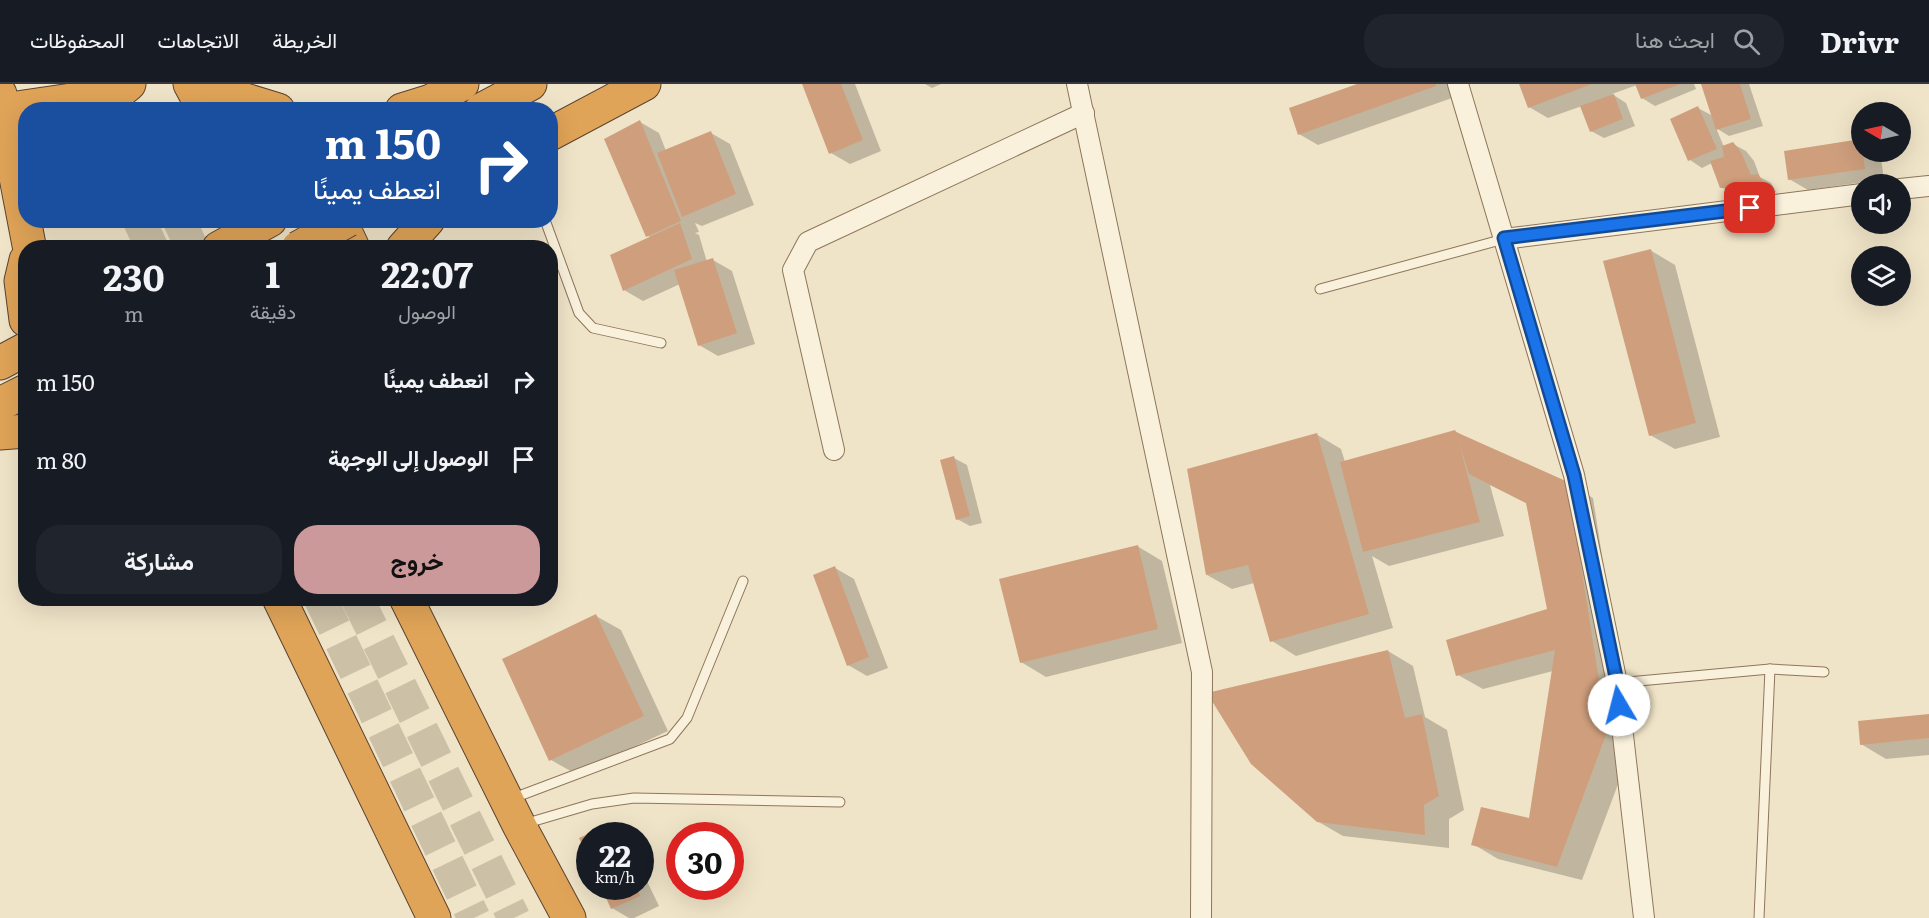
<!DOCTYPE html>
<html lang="ar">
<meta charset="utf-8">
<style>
:root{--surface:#171b24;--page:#20242c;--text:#f1f3f6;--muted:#9ea1a6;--line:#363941;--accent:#cc999b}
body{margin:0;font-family:Literata,Vazirmatn,serif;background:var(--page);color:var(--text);direction:rtl;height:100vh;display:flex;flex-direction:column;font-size:22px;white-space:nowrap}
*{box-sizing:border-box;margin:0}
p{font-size:20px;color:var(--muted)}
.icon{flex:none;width:33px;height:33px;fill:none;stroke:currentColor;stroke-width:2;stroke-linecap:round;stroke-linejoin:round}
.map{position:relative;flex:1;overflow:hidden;direction:ltr}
.drawer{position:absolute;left:18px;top:156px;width:540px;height:366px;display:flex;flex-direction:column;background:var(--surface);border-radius:24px;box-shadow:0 6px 24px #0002;direction:rtl}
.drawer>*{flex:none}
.hud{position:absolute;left:18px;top:18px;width:540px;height:126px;border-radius:24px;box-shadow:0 6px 24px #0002;direction:rtl;background:#1a4fa0;color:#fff;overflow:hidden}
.needle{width:39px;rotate:279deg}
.tools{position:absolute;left:1851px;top:18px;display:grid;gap:12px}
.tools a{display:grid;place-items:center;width:60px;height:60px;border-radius:50%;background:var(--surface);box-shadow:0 6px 24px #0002;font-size:30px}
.speed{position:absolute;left:576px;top:738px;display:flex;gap:12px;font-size:30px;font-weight:700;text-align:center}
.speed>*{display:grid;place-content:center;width:78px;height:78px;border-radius:50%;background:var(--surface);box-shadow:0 6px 24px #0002;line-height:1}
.speed small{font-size:15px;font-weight:400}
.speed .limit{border:9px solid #d22;background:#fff;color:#111}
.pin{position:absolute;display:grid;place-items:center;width:51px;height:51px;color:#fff;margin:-26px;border-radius:12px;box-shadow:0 3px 9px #0006}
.me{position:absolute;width:66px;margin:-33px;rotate:352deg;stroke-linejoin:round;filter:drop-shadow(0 0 4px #0008)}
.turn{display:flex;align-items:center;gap:21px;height:126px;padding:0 18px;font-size:27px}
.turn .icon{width:78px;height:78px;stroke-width:2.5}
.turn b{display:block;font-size:42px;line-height:51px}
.eta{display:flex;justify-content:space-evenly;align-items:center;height:102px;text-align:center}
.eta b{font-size:36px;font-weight:700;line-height:42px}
.button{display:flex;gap:12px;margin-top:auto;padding:12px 18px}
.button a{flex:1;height:69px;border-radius:24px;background:var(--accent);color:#111;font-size:24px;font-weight:700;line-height:69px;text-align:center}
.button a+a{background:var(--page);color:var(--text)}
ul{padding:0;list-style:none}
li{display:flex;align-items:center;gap:18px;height:78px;padding:0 18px}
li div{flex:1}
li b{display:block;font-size:22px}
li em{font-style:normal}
header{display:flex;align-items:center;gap:36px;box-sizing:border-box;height:84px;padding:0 30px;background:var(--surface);border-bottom:2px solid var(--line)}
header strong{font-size:28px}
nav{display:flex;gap:33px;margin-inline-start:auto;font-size:21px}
.search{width:420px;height:54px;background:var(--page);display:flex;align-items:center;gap:15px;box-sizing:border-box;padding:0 21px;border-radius:24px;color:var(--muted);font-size:22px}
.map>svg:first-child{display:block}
.shadow{fill:#0003}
.building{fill:#cf9f7d}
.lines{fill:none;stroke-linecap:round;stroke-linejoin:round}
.highway-tunnel{stroke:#ccc0a6;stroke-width:33;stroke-dasharray:33 16;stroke-linecap:butt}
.lane-casing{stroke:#8d765c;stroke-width:11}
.street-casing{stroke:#8d765c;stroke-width:22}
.highway-casing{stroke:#5b4430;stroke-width:35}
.lane{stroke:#faf1dc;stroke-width:9}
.street{stroke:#faf1dc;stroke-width:20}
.highway{stroke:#e0a458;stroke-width:33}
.highway-bridge-casing{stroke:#5b4430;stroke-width:35;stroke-linecap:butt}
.highway-bridge{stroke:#e0a458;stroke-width:33}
.route-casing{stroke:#114b97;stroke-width:15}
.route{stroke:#1a73e8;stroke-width:10}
</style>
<header>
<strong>Drivr</strong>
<div class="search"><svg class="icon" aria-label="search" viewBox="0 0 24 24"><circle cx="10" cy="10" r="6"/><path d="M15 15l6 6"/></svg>ابحث هنا</div>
<nav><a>الخريطة</a><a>الاتجاهات</a><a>المحفوظات</a></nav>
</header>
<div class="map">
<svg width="1929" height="834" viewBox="0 0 1929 834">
<rect width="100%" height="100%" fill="#f0e4c8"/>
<!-- shadow -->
<g class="shadow">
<polygon points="803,0 855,0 881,67 850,80 831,69"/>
<polygon points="925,0 941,0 932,4"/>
<polygon points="1361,0 1450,0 1455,13 1318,61 1299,50"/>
<polygon points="1520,0 1694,0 1696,5 1655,22 1642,14 1637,1 1612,10 1626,19 1635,42 1604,54 1591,47 1582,22 1548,34 1529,23"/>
<polygon points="1705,0 1749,0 1763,42 1729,52 1716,44 1724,63 1733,60 1746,67 1754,77 1760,93 1771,99 1776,108 1734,110 1721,103 1712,79 1702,84 1690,76 1698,24 1713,32"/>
<polygon points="640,38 659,49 666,67 711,49 730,60 754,121 702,142 695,139 699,148 695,149 699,151 707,178 713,176 732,187 755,260 718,272 699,261 680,200 643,217 624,206 651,154 647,151"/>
<polygon points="1861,57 1862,68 1880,68 1884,95 1808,106 1789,95"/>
<polygon points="1650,166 1675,181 1720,353 1675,365 1650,351"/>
<polygon points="1455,347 1468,355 1568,399 1593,414 1632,663 1582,796 1498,775 1473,760 1530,736 1553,587 1483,605 1458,591 1549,526 1528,420 1490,401 1504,452 1389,482 1372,472 1393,544 1296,572 1272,557 1254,499 1232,505 1207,491 1316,350 1341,365 1345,378"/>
<polygon points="954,374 967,381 982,439 970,442 957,435"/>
<polygon points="1137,462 1162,477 1182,559 1046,593 1021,578"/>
<polygon points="835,484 854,495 888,584 867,592 848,581"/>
<polygon points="596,532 621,546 668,647 576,690 551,676"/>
<polygon points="1388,567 1413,582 1425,633 1447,646 1464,726 1449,735 1449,764 1343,752 1317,737"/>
<polygon points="1929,632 1929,671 1886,675 1861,660"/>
<polygon points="608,743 624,752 590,752 581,755"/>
<polygon points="640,783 659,822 634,834 629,834 612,824 602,802 640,802"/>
</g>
<!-- building -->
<g class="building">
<polygon points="802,0 841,0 863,56 829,70"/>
<polygon points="1357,0 1436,0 1436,2 1298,51 1289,24"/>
<polygon points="1519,0 1592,0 1528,24"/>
<polygon points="1635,0 1680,0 1641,15"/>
<polygon points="1701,0 1740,0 1751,35 1716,46"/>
<polygon points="1614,10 1623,35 1590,48 1580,22"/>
<polygon points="1698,22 1717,65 1688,77 1670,35"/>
<polygon points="640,36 681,137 646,153 604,55"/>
<polygon points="711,47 736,110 682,133 657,69"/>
<polygon points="1861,55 1865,85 1788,96 1784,67"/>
<polygon points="1733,58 1741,68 1751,91 1758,90 1765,101 1720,104 1710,77 1724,73 1722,62"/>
<polygon points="680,139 692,175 623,207 610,171"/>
<polygon points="1651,165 1696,339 1649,352 1603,177"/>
<polygon points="713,174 737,249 698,262 674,186"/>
<polygon points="1455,346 1456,348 1568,398 1607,648 1557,783 1471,761 1481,723 1529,734 1555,566 1456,592 1446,556 1547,525 1526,419 1469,390 1459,359 1480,438 1363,468 1340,378"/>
<polygon points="1317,349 1369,530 1270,558 1248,481 1206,491 1187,385"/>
<polygon points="954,372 970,432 956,436 940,376"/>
<polygon points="1138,461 1158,545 1020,579 999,495"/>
<polygon points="835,482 869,573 847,582 813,491"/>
<polygon points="596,530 644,632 549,677 502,575"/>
<polygon points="1388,566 1405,634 1422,630 1439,712 1424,721 1425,751 1317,738 1251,680 1207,609"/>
<polygon points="1929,630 1929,654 1860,661 1858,637"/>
<polygon points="608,741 613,752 590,752 590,777 579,754"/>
<polygon points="601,802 636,802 640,812 611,825"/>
</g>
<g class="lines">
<!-- highway-tunnel -->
<g class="highway-tunnel">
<polyline points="139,136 152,164"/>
<polyline points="179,136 192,164"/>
<polyline points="320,514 474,834"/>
<polyline points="357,514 514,834"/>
</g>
<!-- lane casing -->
<g class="lane-casing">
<g id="lane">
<polyline points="545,136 579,229 593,244 661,259"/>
<polyline points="1320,205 1504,155"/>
<polyline points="1617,599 1770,585 1824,588"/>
<polyline points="511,715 670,655 687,634 743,497"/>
<polyline points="524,740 592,720 634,714 840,718"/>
<polyline points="1759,834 1770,585"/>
</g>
</g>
<!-- street casing -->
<g class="street-casing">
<g id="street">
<polyline points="1077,0 1202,588 1201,834"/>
<polyline points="1458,0 1574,391 1617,599 1644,834"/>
<polyline points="1900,105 1929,102"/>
<polyline points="1504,155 1862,110"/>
<polyline points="834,366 793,186 808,158 1084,29"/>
</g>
</g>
<!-- highway casing -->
<g class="highway-casing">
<g id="highway">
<polyline points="190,0 204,26"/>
<polyline points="215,0 242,15 278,26"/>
<polyline points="0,10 29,161"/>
<polyline points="3,26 72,16 112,14 129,0"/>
<polyline points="402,26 431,17 462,0"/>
<polyline points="481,26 530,0"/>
<polyline points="550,50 644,0"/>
<polyline points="340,136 353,164"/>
<polyline points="219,164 270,136"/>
<polyline points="403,164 428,136"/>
<polyline points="26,176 21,197 26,236"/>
<polyline points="0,279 26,265"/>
<polyline points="0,320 26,307"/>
<polyline points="0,349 26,347"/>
<polyline points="279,514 434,834"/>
<polyline points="406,514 519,741 569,834"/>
</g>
</g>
<!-- lane -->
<use href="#lane" class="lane"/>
<!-- street -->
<use href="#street" class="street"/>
<!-- highway -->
<use href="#highway" class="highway"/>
<!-- highway-bridge casing -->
<g class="highway-bridge-casing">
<polyline id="highway-bridge" points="298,164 348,136"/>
</g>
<!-- highway-bridge -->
<use href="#highway-bridge" class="highway-bridge"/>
</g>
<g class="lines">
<!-- route casing -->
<g class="route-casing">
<polyline id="route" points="1619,621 1617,598 1574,391 1504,154 1750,124"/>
</g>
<!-- route -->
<use href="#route" class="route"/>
</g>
</svg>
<div class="tools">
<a><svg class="needle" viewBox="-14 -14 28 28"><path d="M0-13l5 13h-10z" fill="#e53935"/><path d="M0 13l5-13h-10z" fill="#9ea1a6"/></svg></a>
<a><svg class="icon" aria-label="sound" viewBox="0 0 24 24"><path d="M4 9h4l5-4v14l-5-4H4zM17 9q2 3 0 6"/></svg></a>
<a><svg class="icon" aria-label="layers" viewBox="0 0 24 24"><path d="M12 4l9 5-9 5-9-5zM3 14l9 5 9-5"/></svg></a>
</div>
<div class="speed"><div>22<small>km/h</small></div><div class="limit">30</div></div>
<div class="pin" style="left:1750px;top:124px;background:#d93025"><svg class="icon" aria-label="arrive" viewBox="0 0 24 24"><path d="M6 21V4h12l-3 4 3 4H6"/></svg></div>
<svg class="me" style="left:1619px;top:621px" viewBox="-20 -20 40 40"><circle r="19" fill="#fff"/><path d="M0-13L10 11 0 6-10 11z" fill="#1a73e8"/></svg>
<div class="hud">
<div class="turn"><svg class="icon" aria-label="right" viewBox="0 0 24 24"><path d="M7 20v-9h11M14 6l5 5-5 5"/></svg><div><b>150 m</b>انعطف يمينًا</div></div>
</div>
<section class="drawer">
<div class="eta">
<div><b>22:07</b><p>الوصول</p></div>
<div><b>1</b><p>دقيقة</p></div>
<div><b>230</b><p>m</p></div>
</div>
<ul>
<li><svg class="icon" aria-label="right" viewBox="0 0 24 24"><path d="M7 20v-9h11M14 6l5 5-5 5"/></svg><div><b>انعطف يمينًا</b></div><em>150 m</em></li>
<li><svg class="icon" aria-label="arrive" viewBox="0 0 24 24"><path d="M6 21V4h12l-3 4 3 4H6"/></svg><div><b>الوصول إلى الوجهة</b></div><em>80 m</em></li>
</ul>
<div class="button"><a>خروج</a><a>مشاركة</a></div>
</section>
</div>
